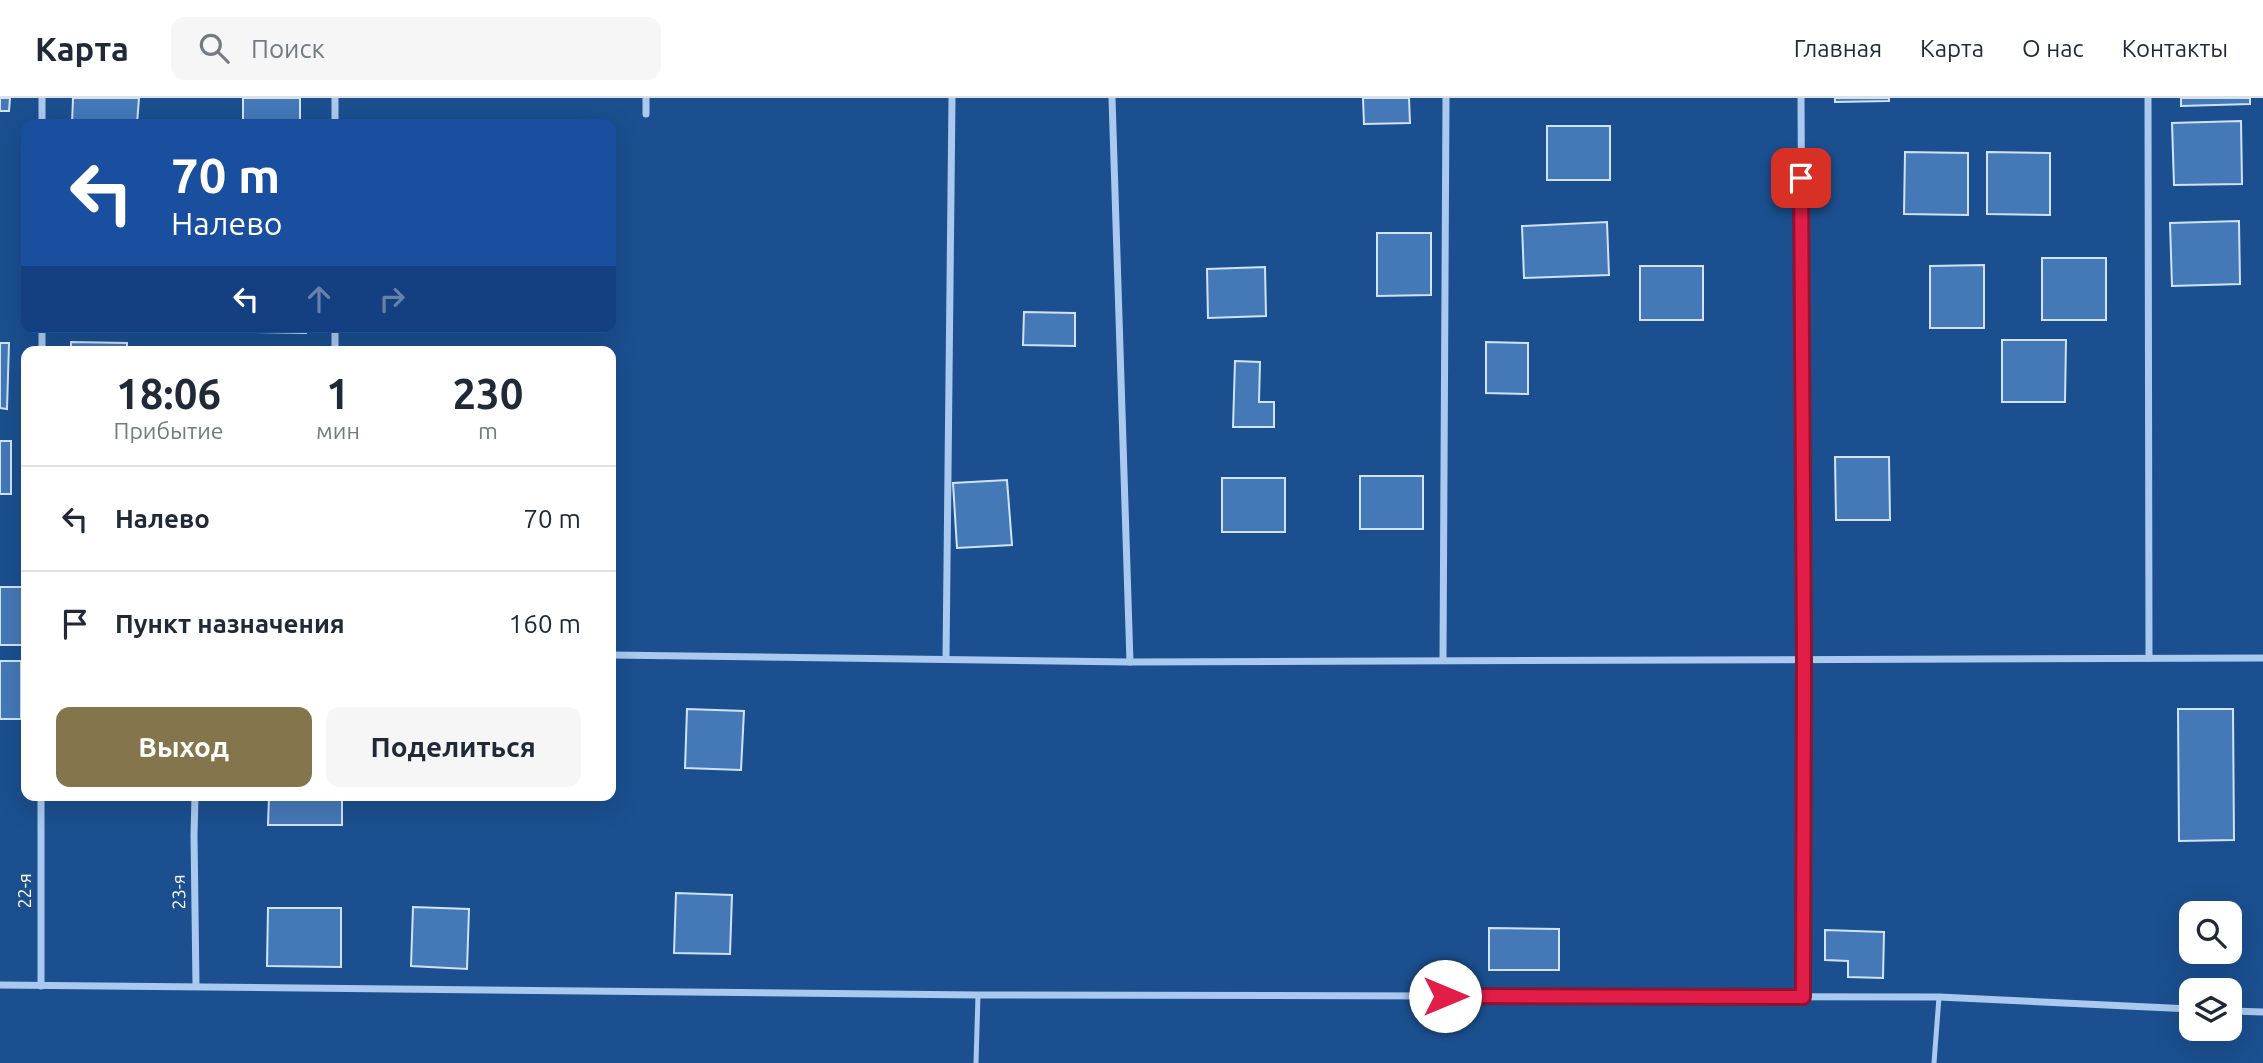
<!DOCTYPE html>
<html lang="ru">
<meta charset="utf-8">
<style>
:root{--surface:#fff;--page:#f6f6f7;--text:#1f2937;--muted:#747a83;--line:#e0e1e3;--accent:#84754c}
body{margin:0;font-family:Ubuntu,sans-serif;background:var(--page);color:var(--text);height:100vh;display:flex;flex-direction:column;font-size:26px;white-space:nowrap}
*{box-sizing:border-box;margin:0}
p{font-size:23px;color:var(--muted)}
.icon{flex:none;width:38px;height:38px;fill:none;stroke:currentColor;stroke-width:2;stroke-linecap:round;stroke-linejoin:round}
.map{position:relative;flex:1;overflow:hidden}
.details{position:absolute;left:21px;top:248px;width:595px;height:455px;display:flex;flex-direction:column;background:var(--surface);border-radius:14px;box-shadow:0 7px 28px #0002}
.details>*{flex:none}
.top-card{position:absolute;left:21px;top:21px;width:595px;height:214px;border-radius:14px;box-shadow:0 7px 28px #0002;background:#1a4fa0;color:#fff;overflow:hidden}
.buttons{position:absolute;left:2179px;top:803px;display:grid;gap:14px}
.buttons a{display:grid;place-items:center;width:63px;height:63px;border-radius:14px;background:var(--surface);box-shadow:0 7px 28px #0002;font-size:35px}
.pin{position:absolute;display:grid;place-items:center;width:60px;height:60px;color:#fff;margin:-30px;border-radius:14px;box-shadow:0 4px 10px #0006}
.me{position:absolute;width:77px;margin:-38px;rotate:90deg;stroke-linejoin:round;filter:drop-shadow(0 0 5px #0008)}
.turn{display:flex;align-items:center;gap:24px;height:147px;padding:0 35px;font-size:32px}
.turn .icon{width:91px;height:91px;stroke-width:2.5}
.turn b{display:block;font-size:49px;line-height:60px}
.lanes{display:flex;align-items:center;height:66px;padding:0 35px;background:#0003;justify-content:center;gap:35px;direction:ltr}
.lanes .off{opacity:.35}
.eta{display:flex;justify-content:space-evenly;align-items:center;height:119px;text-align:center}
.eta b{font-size:42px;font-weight:700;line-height:49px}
.primary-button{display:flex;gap:14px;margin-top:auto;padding:14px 35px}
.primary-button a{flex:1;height:80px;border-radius:14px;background:var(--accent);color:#fff;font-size:28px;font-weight:700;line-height:80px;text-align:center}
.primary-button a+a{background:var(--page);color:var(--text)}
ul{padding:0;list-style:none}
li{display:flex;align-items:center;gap:21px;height:105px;padding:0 35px;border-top:2px solid var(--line)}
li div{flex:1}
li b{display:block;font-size:26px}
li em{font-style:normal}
header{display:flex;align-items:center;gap:42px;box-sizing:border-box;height:98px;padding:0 35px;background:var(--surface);border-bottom:2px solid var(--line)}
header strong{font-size:33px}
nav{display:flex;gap:38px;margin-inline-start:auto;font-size:24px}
.search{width:490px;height:63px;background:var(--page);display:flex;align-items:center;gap:18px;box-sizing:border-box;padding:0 24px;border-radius:14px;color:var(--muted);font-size:26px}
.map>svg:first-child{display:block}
.building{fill:#4478b7;stroke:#cfe3fa;stroke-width:2}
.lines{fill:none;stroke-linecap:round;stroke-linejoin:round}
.lane{stroke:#a9c9ee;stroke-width:5}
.street{stroke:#a9c9ee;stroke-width:7}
.route-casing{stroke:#92132f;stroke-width:18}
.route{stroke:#e11d48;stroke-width:12}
.labels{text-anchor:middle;stroke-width:5;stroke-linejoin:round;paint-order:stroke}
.street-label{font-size:18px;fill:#fff;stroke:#1b4f8f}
</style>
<header>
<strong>Карта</strong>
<div class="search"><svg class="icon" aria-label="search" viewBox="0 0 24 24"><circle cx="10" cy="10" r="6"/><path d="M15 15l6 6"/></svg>Поиск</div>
<nav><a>Главная</a><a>Карта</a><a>О нас</a><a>Контакты</a></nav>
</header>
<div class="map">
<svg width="2263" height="965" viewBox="0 0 2263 965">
<rect width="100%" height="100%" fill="#1b4f8f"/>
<!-- building -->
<g class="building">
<polygon points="0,0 10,0 9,13 0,13"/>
<polygon points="73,0 139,0 137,26 72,26"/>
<rect x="243" y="0" width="57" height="26"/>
<polygon points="1363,0 1409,0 1410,25 1364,26"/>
<polygon points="1835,0 1889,0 1889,3 1835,4"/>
<polygon points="2181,0 2250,0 2250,6 2181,8"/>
<polygon points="2241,23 2242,86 2174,87 2172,25"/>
<rect x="1547" y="28" width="63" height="54"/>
<polygon points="1905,54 1968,55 1968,117 1904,116"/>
<polygon points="1987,54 2050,55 2050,117 1987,116"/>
<polygon points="2239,123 2240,186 2172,188 2170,125"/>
<polygon points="1607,124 1609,177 1524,180 1522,128"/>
<polygon points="1377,135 1431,135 1431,197 1377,198"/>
<rect x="2042" y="160" width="64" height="62"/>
<polygon points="1984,167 1984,230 1930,230 1930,168"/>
<rect x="1640" y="168" width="63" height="54"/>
<polygon points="1265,169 1266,218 1208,220 1207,171"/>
<polygon points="1024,214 1075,215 1075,248 1023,247"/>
<polygon points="253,229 307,229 306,235 253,234"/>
<polygon points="2002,242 2066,242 2065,304 2002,304"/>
<polygon points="71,244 127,245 127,254 71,254"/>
<polygon points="1486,244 1528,245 1528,296 1486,295"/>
<polygon points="0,245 9,245 7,311 0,310"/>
<polygon points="1235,263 1260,264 1259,304 1274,304 1274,329 1233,329"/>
<rect x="0" y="343" width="11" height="53"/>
<polygon points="1835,359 1889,359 1890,422 1836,422"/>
<rect x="1360" y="378" width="63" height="53"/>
<rect x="1222" y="380" width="63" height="54"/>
<polygon points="1007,382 1012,447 957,450 953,385"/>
<rect x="0" y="489" width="26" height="58"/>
<rect x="0" y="563" width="21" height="58"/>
<polygon points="687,611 744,613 741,672 685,670"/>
<polygon points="2178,611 2233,611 2234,742 2179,743"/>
<polygon points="269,698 342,698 342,727 268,727"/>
<polygon points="676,795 732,797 730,856 674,855"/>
<polygon points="413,809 469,811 467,871 411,868"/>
<polygon points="268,810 341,810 341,869 267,868"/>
<polygon points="1489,830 1559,831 1559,872 1489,872"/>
<polygon points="1825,832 1884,834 1883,880 1848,879 1848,863 1825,862"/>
</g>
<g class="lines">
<!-- lane -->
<g class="lane">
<polyline points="976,965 978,897"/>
<polyline points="1934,965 1939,899"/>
</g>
<!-- street -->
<g class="street">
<polyline points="42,0 42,26"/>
<polyline points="646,0 646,16"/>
<polyline points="1112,0 1130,564"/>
<polyline points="1801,0 1804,561 1803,899"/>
<polyline points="2148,0 2149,560"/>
<polyline points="335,26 335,0"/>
<polyline points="42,229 42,254"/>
<polyline points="335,254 335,229"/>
<polyline points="611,557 1130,564 2263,560"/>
<polyline points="946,561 952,0"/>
<polyline points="1443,561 1446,0"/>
<polyline points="41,698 41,888"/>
<polyline points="195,698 194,737 196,888"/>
<polyline points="0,887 978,897 1939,899 2191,911"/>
<polyline points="2230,913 2263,914"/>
</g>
</g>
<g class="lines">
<!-- route casing -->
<g class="route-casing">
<polyline id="route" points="1445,898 1803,899 1804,561 1801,80"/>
</g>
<!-- route -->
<use href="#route" class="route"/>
</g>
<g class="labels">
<!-- street labels -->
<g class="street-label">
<text transform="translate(25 793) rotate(-90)" y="6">22-я</text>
<text transform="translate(179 794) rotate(-91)" y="6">23-я</text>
</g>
</g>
</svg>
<div class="buttons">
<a><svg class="icon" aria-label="search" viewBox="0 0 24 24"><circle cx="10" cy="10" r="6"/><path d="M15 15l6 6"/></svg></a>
<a><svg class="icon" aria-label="layers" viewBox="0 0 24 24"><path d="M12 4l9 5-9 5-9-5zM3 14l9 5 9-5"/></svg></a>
</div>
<div class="pin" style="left:1801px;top:80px;background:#d93025"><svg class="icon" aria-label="arrive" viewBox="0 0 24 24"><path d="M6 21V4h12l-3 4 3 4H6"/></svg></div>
<svg class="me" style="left:1445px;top:898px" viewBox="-20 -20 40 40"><circle r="19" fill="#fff"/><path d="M0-13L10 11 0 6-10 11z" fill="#e11d48"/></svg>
<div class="top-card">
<div class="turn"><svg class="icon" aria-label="left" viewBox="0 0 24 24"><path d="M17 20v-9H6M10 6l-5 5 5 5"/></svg><div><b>70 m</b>Налево</div></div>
<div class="lanes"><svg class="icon" aria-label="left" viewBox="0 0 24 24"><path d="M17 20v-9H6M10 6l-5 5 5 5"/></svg><svg class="icon off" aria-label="ahead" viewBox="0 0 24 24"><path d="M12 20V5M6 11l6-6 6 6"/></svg><svg class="icon off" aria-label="right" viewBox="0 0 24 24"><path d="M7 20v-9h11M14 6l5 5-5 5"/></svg></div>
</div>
<section class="details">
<div class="eta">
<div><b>18:06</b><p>Прибытие</p></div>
<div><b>1</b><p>мин</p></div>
<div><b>230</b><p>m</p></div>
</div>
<ul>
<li><svg class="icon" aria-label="left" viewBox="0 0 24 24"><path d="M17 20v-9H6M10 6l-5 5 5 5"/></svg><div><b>Налево</b></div><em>70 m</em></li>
<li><svg class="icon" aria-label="arrive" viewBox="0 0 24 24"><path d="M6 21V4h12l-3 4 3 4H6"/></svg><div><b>Пункт назначения</b></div><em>160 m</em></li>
</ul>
<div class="primary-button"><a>Выход</a><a>Поделиться</a></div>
</section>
</div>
